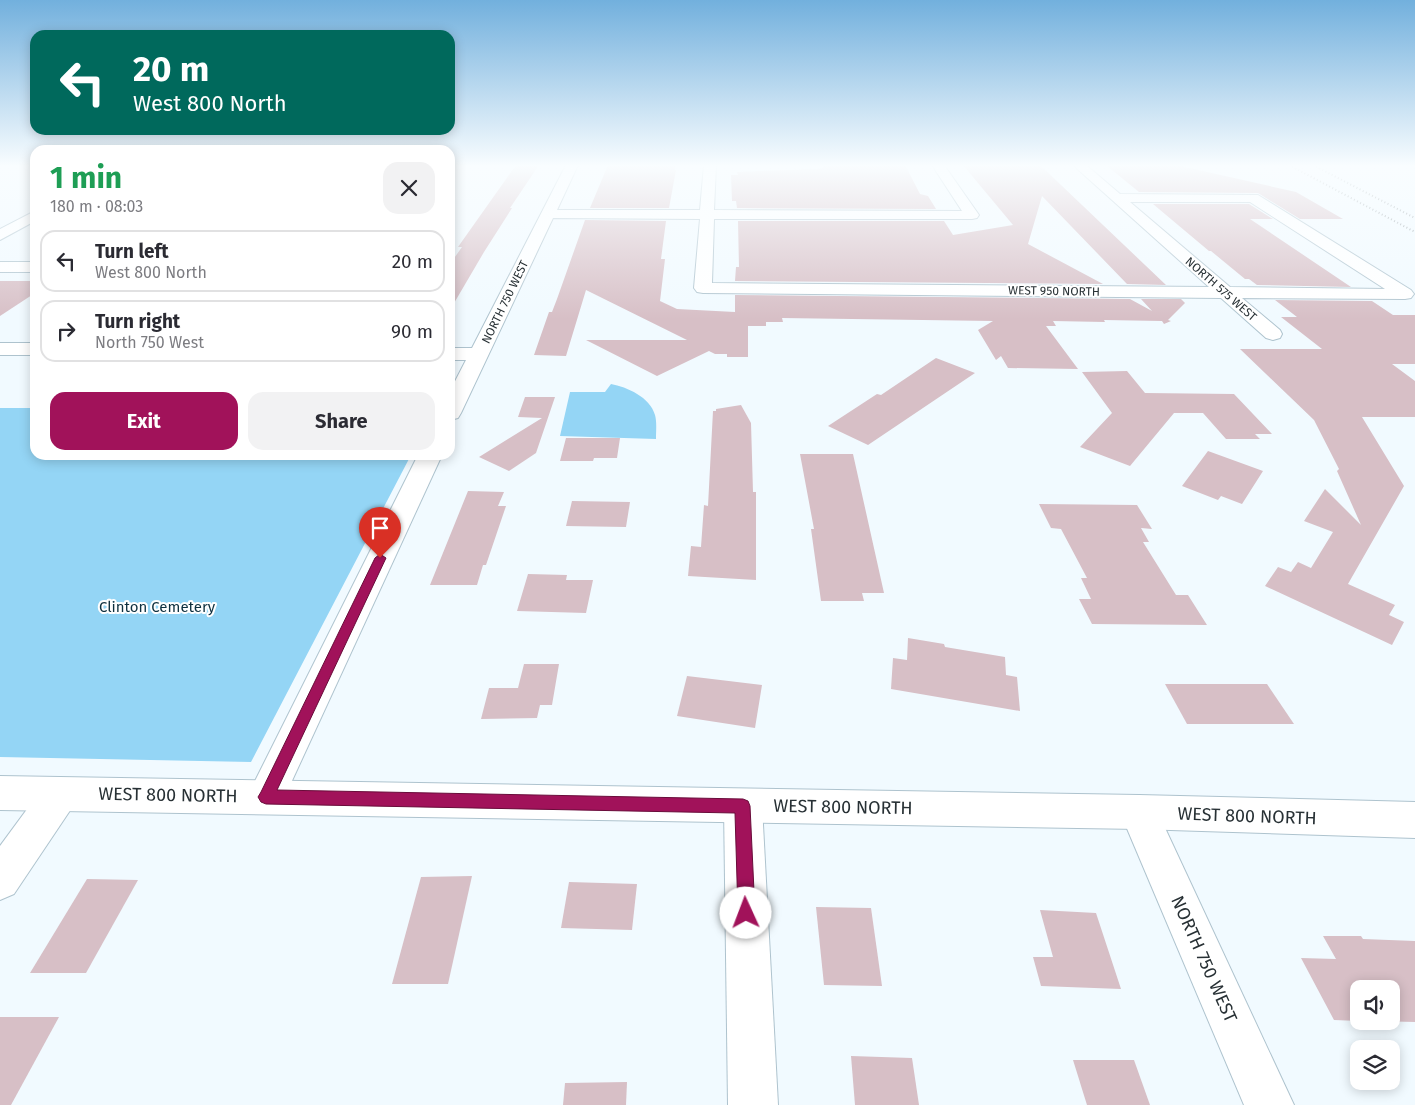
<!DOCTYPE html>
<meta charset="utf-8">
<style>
:root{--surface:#fff;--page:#f2f2f3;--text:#2b2b33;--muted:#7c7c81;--line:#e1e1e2;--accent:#a1125a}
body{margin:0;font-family:"Fira Sans",sans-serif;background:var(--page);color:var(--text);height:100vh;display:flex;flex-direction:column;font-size:19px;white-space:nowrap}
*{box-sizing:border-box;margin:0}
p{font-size:16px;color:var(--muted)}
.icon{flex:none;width:28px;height:28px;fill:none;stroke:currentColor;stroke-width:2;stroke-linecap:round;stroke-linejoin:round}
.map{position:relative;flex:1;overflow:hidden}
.sheet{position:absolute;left:30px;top:145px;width:425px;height:315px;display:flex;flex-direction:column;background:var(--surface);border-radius:15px;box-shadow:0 2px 12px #0003}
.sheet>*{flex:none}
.hud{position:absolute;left:30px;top:30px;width:425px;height:105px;border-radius:15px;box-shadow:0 2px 12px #0003;background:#00695c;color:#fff;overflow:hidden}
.tools{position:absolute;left:1350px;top:980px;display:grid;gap:10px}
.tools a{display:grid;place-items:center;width:50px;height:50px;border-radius:10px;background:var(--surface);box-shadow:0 2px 12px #0003;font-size:25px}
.pin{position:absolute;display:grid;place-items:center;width:42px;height:42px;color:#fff;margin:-51px -21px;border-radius:50% 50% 50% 0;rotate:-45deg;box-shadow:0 0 5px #0007}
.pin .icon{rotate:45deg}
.me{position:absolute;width:55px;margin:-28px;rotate:358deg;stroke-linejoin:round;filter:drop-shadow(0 0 4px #0008)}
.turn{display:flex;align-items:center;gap:18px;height:105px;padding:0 20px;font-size:22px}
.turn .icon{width:65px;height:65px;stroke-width:2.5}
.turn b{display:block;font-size:35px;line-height:42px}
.round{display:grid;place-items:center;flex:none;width:52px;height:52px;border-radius:15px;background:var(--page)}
.headline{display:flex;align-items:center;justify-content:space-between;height:85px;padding:0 20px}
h1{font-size:30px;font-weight:700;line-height:38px;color:#1e9e55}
.action{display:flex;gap:10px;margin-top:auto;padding:10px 20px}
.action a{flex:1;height:58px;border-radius:15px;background:var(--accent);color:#fff;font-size:20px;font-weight:700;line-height:58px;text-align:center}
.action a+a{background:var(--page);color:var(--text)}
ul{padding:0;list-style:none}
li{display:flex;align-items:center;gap:15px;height:62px;margin:0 10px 8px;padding:0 10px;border:2px solid var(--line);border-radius:15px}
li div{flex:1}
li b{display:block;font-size:19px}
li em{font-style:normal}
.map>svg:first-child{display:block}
.green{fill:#94d5f5}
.building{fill:#d7bfc6}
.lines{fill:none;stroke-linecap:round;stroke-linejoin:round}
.minor-casing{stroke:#aec3ce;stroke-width:2}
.tertiary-casing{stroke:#aec3ce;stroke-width:2}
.minor{fill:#fff;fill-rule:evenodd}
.tertiary{fill:#fff;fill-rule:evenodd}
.rail{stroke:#929ba0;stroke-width:2;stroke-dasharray:1 2.5;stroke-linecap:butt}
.route{fill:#a1125a;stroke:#690c3a}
.labels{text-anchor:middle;stroke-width:4;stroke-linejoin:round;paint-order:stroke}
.far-street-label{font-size:12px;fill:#283135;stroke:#fff}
.park-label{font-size:15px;fill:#0e303f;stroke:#fff}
.near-street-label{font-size:18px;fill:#283135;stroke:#fff}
</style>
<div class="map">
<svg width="1415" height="1105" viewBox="0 0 1415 1105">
<rect width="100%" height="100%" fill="#f1faff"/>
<!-- green -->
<g class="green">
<path d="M 611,384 C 627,387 650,397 655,415 C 657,422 656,432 656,439 L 560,436 L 570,392 L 605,392 Z"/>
<polygon points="0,408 35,408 35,455 411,455 251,762 0,757"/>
</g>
<!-- building -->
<g class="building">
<polygon points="516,165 539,165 510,208 512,208 484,252 450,310 450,264 462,247 458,247"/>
<polygon points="608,165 675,166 675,170 676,170 669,208 590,208"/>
<polygon points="827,165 905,165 920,194 928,196 936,209 737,208 736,201 732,201 731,175 738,175 737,172 820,169"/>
<polygon points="963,165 1040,165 1166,285 1127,284 1042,196 1028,244 1103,284 735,281 736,267 739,267 738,221 944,221 953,235 1013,225"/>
<polygon points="1106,165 1176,165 1296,192 1343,219 1300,219 1258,193 1139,192"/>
<polygon points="1153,204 1249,204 1273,219 1250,219 1351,287 1257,285 1249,279 1245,279 1211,251 1209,251"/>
<polygon points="585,220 666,221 661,259 665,259 660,301 677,309 735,312 735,295 1130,299 1152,311 1141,299 1181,299 1185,303 1168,320 1171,321 1164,324 1162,321 1104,320 1105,322 1053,321 1056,326 1046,326 1078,369 1008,368 1001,356 996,360 978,330 993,321 782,318 783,322 766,322 766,326 748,326 748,357 727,357 727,354 715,354 709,351 657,376 586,340 687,340 586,290 566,356 534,355 549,312 552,312 557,299"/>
<polygon points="0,281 35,281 35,293 0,316"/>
<polygon points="1275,300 1372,301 1393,315 1415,315 1415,364 1392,364 1415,381 1415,417 1362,417 1404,486 1348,584 1395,605 1389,615 1404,622 1392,645 1265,586 1278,567 1291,572 1298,562 1311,568 1333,532 1304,521 1325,489 1361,525 1337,471 1339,469 1314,420 1240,349 1322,349 1281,317 1297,317"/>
<polygon points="936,358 975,373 868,445 828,426 877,394 881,395"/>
<polygon points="1127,371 1145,393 1234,394 1272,434 1255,434 1260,439 1226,439 1203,413 1174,413 1130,466 1080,447 1112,413 1082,372"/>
<polygon points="525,397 555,397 536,453 509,471 479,457 542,418 518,417"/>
<polygon points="741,405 751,423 753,492 756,492 756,580 688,576 691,546 701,547 704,505 708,506 713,411 716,411 716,409"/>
<polygon points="566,438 620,438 617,458 594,458 593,461 560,461"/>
<polygon points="1208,451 1263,471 1242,504 1221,496 1218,500 1182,486"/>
<polygon points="800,454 853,454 884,593 862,593 864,601 821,601 811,529 814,529"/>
<polygon points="468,491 504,492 498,506 506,506 486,565 483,565 477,585 430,585"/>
<polygon points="572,501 630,502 626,527 566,526"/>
<polygon points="1039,504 1137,505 1152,529 1141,528 1149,542 1143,542 1176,595 1188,595 1207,625 1092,624 1079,599 1091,599 1081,578 1087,578 1061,529 1051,528"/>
<polygon points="528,574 567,575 566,580 593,580 586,613 517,611"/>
<polygon points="908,638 944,644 945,647 1005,657 1006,675 1017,677 1020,711 891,689 893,658 907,660"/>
<polygon points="524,664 559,664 552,705 540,705 537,718 481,719 489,688 518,688"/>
<polygon points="687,676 762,685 755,728 677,716"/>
<polygon points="1165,684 1267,684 1294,724 1187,724"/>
<polygon points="472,876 448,984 392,984 421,877"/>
<polygon points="87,879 138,880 86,973 30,973"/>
<polygon points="569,882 637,884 632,930 561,928"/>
<polygon points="816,907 871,908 882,986 824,985"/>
<polygon points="1040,910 1096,913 1121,989 1041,986 1033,957 1053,957"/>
<polygon points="1323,936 1361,936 1363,939 1415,941 1415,1022 1374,1021 1391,1021 1391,989 1359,989 1359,1021 1334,1020 1301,958 1336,959"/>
<polygon points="0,1017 59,1017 11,1105 0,1105"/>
<polygon points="851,1056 912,1058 919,1105 855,1105"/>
<polygon points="1073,1060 1134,1060 1150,1105 1087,1105"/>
<polygon points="627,1082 626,1105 563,1105 565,1083"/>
</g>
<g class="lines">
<!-- minor casing -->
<g class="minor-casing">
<g id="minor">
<path d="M 566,165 L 578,165 L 557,210 L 700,210 L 704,165 L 716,165 L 714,210 L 962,211 L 932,165 L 944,165 L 979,215 L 977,218 L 972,219 L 714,219 L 712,283 L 1209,287 L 1073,165 L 1086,165 L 1120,194 L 1258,195 L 1411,290 L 1414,294 L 1411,298 L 1405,299 L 1242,298 L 1280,330 L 1282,334 L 1280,338 L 1273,340 L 1266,338 L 1221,298 L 703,293 L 697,292 L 694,288 L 700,219 L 553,218 L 461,413 L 458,418 L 450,420 L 450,391 L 466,360 L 450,360 L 450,348 L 472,348 ZM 1130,202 L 1250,202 L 1385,289 L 1230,287 Z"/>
<polygon points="35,211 35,221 0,240 0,229"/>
<rect x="0" y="262" width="35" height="10"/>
<rect x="0" y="343" width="35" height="12"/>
<polygon points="418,455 442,455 279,809 266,814 253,809 247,797"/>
<polygon points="60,777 73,782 78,794 73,806 14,894 0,900 0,846 47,782"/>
<polygon points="743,789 756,794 762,806 778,1105 728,1105 724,806 730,794"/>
<polygon points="1139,795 1152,800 1294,1105 1244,1105 1120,812 1126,800"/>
</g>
</g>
<!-- tertiary casing -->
<g class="tertiary-casing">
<polygon id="tertiary" points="0,776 1139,795 1415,802 1415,838 1139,829 0,810"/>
</g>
<!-- minor -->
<use href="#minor" class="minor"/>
<!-- tertiary -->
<use href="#tertiary" class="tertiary"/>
<!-- rail -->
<g class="rail">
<polyline points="1289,165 1415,232"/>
<polyline points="1313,165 1415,218"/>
</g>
</g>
<!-- sky -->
<linearGradient id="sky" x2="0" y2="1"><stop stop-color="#72b0dd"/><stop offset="0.52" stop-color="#f9fdff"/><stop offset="1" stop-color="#f9fdff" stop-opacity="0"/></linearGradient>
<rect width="1415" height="319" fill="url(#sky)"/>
<!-- route -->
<polygon class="route" points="380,554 386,558 277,790 743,799 748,801 750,806 755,913 753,919 746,921 740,919 738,913 735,813 266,804 261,802 258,797 261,792 375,558"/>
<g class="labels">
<!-- far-street labels -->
<g class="far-street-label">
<text transform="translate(1221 289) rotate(41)" y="4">NORTH 575 WEST</text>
<text transform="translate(1054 291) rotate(1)" y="4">WEST 950 NORTH</text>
<text transform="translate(505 302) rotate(-64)" y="4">NORTH 750 WEST</text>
</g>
<!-- park labels -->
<g class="park-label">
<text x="157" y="612">Clinton Cemetery</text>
</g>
<!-- near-street labels -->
<g class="near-street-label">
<text transform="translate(168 795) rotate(1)" y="6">WEST 800 NORTH</text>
<text transform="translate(843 807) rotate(1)" y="6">WEST 800 NORTH</text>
<text transform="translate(1247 816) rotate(2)" y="6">WEST 800 NORTH</text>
<text transform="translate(1204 959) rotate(66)" y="6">NORTH 750 WEST</text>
</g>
</g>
</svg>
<div class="tools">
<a><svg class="icon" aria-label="sound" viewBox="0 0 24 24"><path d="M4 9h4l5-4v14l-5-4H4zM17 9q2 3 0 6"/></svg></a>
<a><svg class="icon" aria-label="layers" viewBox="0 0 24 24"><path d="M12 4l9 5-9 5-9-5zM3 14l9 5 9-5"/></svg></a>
</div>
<div class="pin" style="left:380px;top:558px;background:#d93025"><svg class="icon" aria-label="arrive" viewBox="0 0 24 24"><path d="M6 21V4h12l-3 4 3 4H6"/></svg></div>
<svg class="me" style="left:746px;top:913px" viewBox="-20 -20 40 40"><circle r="19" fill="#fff"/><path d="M0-13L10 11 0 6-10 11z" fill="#a1125a"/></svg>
<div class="hud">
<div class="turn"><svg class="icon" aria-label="left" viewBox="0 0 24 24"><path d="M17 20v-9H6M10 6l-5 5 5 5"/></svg><div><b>20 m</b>West 800 North</div></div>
</div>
<section class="sheet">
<div class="headline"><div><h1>1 min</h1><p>180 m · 08:03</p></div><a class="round"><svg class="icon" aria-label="close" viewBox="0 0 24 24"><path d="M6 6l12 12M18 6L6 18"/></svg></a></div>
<ul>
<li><svg class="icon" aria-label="left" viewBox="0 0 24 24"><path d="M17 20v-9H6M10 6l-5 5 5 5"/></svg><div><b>Turn left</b><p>West 800 North</p></div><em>20 m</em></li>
<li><svg class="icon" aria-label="right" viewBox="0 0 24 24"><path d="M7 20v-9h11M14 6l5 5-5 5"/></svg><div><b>Turn right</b><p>North 750 West</p></div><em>90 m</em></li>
</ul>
<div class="action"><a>Exit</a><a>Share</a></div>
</section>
</div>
